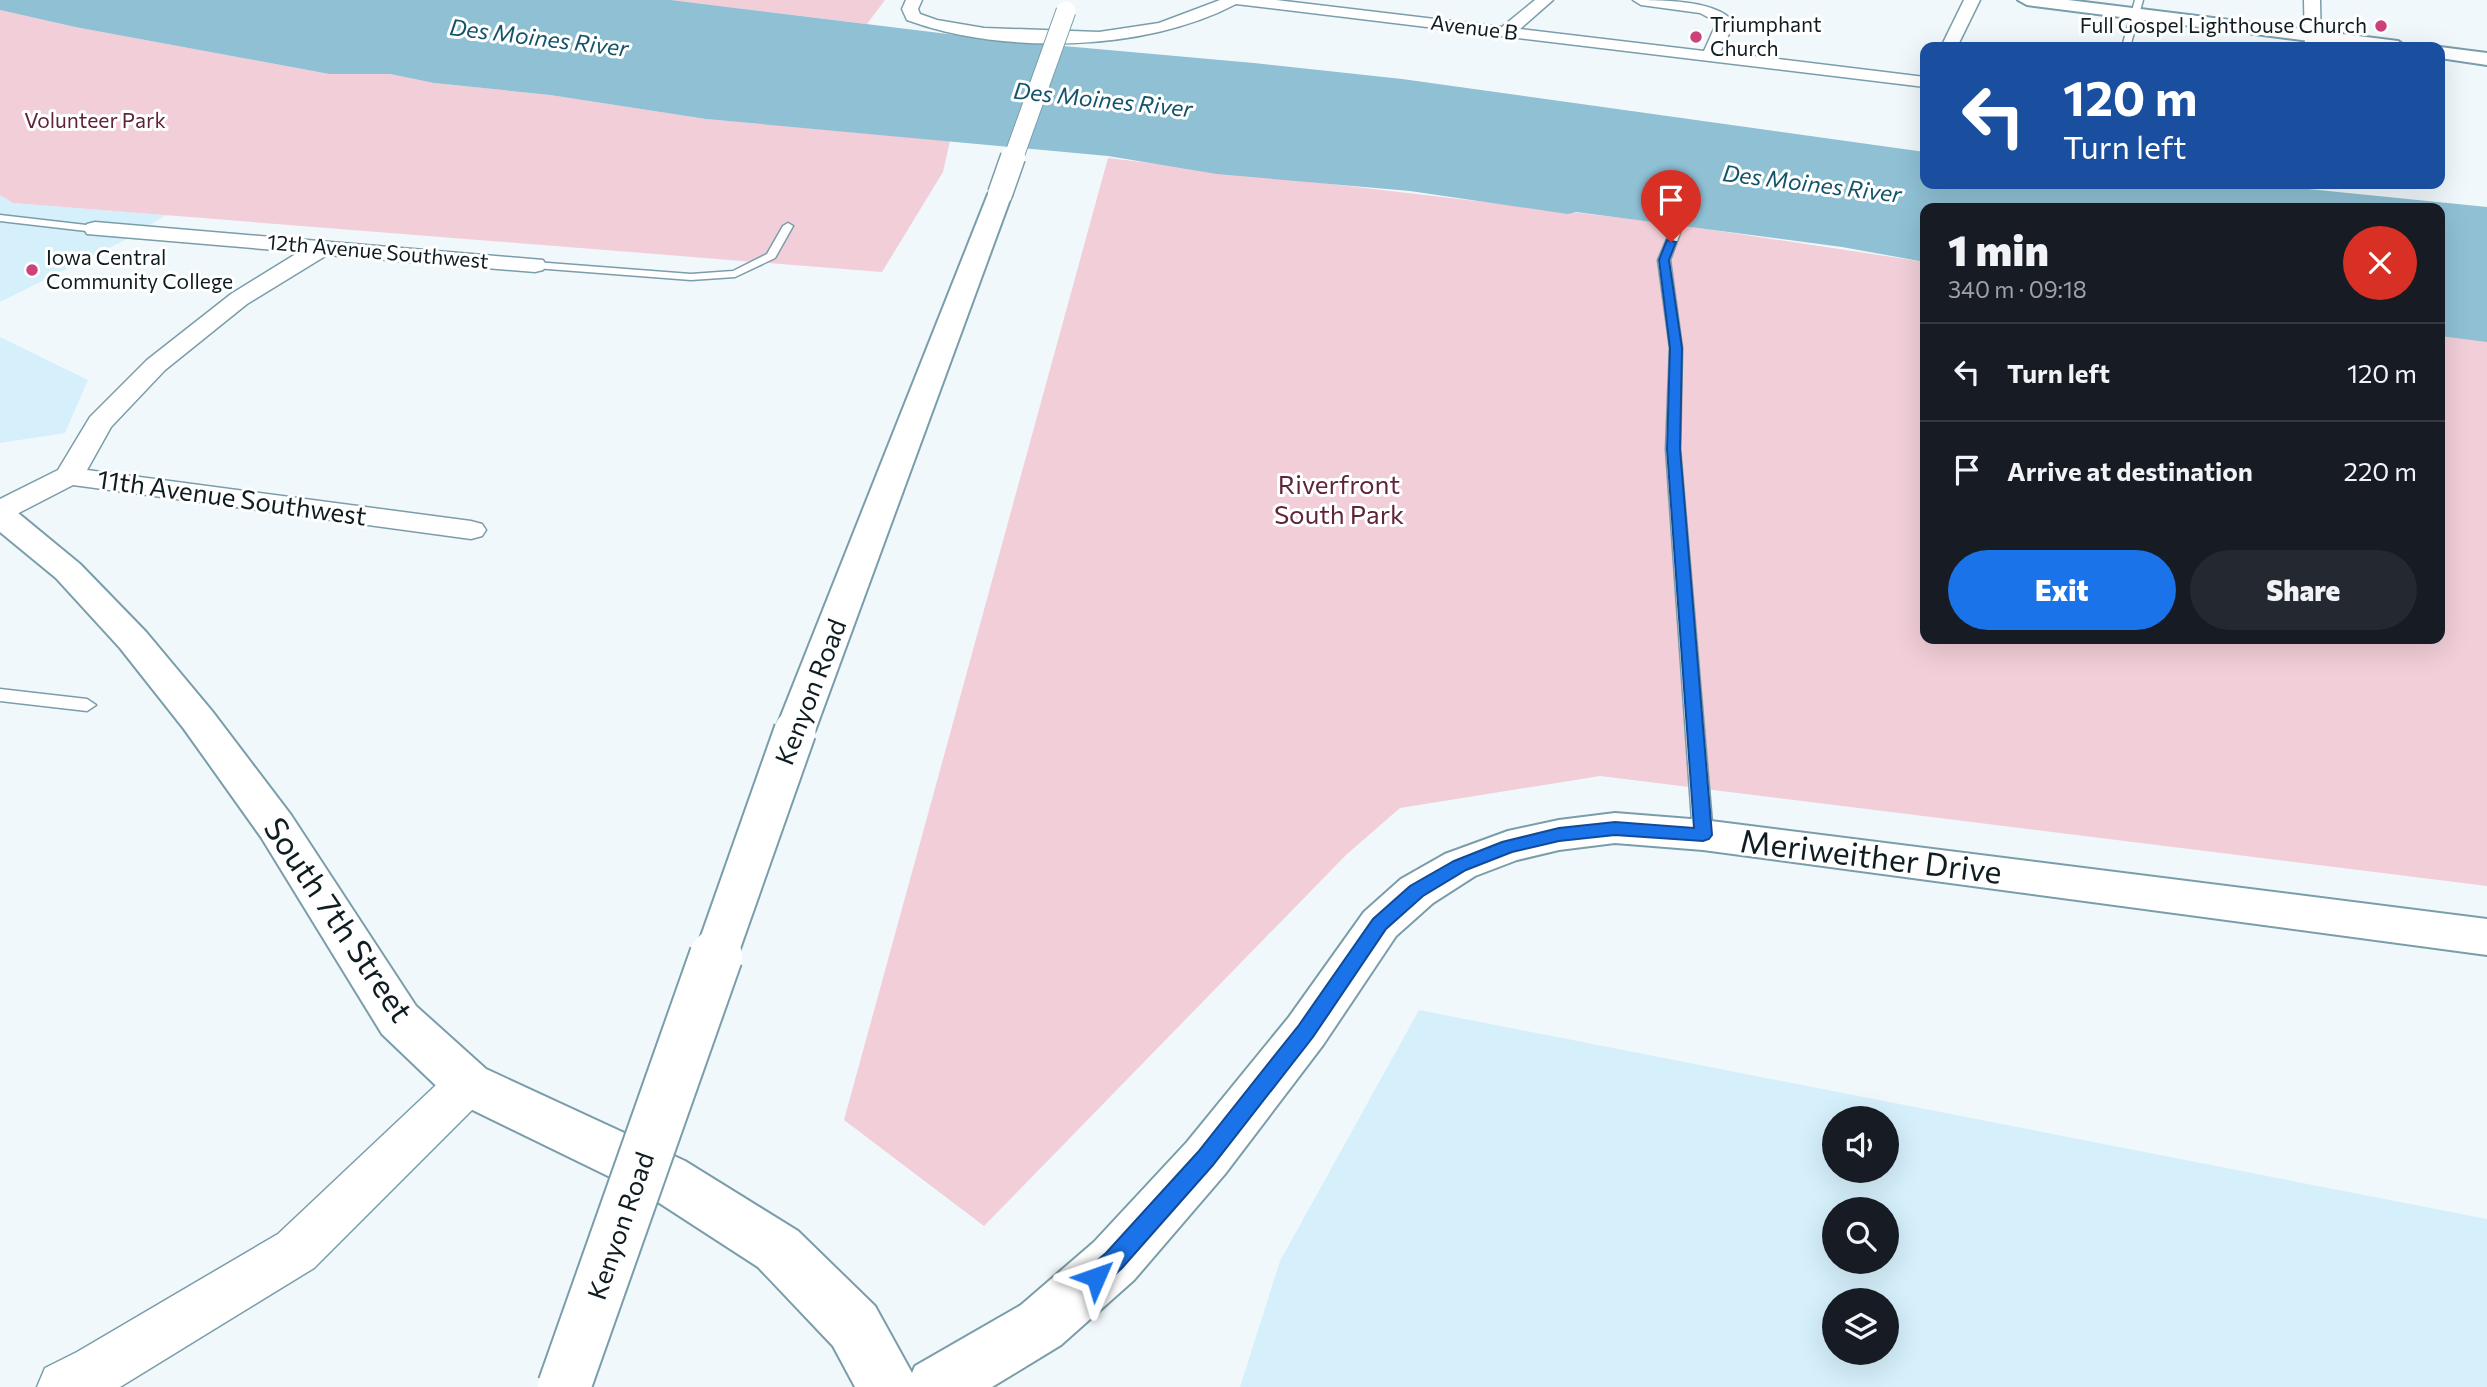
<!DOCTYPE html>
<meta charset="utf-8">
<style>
:root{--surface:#171b24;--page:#242831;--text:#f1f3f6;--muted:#9ea1a6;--line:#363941;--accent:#1a73e8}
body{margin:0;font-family:Commissioner,sans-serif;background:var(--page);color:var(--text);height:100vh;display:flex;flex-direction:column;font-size:26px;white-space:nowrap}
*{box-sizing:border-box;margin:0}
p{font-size:23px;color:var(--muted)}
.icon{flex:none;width:38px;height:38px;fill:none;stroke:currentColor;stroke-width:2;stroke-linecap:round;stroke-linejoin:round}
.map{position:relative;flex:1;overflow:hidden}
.details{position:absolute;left:1920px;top:203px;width:525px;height:441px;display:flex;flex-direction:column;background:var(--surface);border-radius:14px;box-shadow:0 7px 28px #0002}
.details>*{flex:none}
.banner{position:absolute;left:1920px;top:42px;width:525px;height:147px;border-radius:14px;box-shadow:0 7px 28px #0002;background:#1a4fa0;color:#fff;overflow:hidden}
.controls{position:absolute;left:1822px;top:1106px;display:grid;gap:14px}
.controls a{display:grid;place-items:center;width:77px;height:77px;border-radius:50%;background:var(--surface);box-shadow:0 7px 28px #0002;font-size:35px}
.pin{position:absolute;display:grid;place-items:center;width:60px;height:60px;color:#fff;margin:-72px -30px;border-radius:50% 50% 50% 0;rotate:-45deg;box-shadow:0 0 7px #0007}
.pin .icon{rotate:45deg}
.me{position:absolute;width:77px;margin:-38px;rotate:47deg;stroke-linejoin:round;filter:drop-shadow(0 0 5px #0008)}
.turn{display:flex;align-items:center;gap:24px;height:147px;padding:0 28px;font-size:32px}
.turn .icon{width:91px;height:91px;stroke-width:2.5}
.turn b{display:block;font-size:49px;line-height:60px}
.round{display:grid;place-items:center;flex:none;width:74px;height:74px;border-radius:37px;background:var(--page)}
.head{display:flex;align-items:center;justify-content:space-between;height:119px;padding:0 28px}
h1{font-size:42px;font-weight:800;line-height:52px}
.cta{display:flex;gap:14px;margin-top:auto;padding:14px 28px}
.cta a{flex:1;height:80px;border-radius:42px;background:var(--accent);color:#fff;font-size:28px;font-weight:800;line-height:80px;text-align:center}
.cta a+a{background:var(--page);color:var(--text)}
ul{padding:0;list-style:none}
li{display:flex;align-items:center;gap:21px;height:98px;padding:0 28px;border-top:2px solid var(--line)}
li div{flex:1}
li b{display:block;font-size:26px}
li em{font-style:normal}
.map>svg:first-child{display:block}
.built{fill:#d5f0fb;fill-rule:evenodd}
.green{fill:#f1ced8}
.water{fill:#8fc0d4}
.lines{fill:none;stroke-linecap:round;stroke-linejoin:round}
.service-casing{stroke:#7a9dab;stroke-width:3}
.minor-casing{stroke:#7a9dab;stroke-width:3}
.tertiary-casing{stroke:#7a9dab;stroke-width:4}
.primary-casing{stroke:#7a9dab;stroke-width:4}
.service{fill:#fff;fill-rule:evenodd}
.minor{fill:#fff;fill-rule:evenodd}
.tertiary{fill:#fff;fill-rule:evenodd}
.primary{fill:#fff;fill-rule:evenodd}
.primary-bridge-far3-casing{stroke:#7a9dab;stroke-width:21;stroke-linecap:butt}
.primary-bridge-far2-casing{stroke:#7a9dab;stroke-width:27;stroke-linecap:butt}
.primary-bridge-far1-casing{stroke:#7a9dab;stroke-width:45;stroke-linecap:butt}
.primary-bridge-casing{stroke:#7a9dab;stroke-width:56;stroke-linecap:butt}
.primary-bridge-far3{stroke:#fff;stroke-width:19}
.primary-bridge-far2{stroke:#fff;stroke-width:24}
.primary-bridge-far1{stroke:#fff;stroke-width:41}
.primary-bridge{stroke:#fff;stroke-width:52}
.route{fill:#1a73e8;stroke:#114b97;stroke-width:2}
.poi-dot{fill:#cc427b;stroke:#fff;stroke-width:2.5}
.labels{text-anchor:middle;stroke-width:6;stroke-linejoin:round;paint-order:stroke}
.far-poi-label{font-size:21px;fill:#0f1d22;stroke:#fff;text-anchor:start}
.far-street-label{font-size:21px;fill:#0f1d22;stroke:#fff}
.far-park-label{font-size:21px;fill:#5e243a;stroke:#fff}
.far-water-label{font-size:23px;font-style:italic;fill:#14546a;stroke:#fff}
.park-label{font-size:26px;fill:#5e243a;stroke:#fff}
.street-label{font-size:26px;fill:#0f1d22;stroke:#fff}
.near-street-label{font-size:32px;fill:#0f1d22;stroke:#fff}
</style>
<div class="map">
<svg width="2487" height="1387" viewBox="0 0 2487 1387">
<rect width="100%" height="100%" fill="#f1f8fb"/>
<!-- built -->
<g class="built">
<polygon points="0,195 13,203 166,215 129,238 0,302"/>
<polygon points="0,337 88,380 65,433 0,443"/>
<path d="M 1419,1010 L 2487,1219 L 2487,1387 L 1240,1387 L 1280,1261 ZM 1886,1118 L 1886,1171 L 1834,1171 L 1834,1118 ZM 1834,1209 L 1886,1209 L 1886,1262 L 1834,1262 ZM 1834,1300 L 1886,1300 L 1886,1353 L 1834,1353 Z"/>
</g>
<!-- green -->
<g class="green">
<polygon points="671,0 885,0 867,24"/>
<polygon points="0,10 75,27 329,74 390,74 434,83 550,95 706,119 950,141 943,172 882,272 13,203 0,195"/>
<polygon points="1108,158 1673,224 1925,262 1925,639 2440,639 2440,322 2487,326 2487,886 1600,776 1400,808 1346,855 984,1226 844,1120"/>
</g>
<!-- water -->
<polygon class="water" points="0,0 671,0 997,40 1254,63 1402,79 1925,152 1925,184 2258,184 2487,207 2487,342 2440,336 2440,208 1925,208 1925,262 1842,247 1576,212 1568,214 1410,191 1217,174 1108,156 706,119 550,95 434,83 390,74 329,74 75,27 0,10"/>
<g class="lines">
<!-- service casing -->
<g class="service-casing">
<g id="service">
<polygon points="2135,0 2143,0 2130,47 2122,47"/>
<polygon points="0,215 95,226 100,229 95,232 0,221"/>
<polygon points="1678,222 1683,225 1670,260 1682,348 1680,449 1713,835 1710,840 1696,840 1693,835 1666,449 1670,348 1658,260 1673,225"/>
<polygon points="788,223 793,226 775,258 735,277 691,280 535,268 529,265 535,262 691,274 733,271 767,254 783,226"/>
<polygon points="0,689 87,699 96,705 87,711 0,701"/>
</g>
</g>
<!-- minor casing -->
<g class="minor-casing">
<g id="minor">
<path d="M 906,0 L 922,0 L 918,9 L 920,14 L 937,20 L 984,28 L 1099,32 L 1159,23 L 1220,0 L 1276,0 L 1502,27 L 1535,0 L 1553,0 L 1520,29 L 1704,51 L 1717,22 L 1700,13 L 1641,5 L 1633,0 C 1659,0 1722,0 1734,24 L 1720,52 L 1925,77 L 1925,87 L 1236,4 C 1145,52 1002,55 907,20 L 902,9 Z"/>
<polygon points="1964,0 1980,0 1957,47 1941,47"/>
<polygon points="2304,0 2320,0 2321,47 2305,47"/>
<polygon points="95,222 543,260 546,265 543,270 535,272 327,255 247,304 165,370 111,427 87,470 471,521 482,524 486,530 482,536 471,539 73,485 11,517 0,520 0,499 58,470 90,417 147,360 231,294 299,252 87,234 84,229 87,224"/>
<polygon points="468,1065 484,1070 491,1084 484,1098 314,1268 120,1387 37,1387 45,1368 77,1352 278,1234 452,1070"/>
</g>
</g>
<!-- tertiary casing -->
<g class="tertiary-casing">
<g id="tertiary">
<polygon points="2018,0 2068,0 2398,41 2407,47 2356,47 2027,5"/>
<polygon points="2440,47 2487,53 2487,65 2440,58"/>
<polygon points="0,505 12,508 80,564 146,632 212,711 291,815 416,1006 486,1069 685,1161 798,1231 875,1306 912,1373 915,1366 1021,1305 1094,1242 1187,1142 1289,1017 1364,912 1401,879 1445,854 1508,831 1559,820 1615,813 1703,820 2487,919 2487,955 1703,850 1615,843 1559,850 1517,860 1475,876 1433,903 1396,936 1323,1045 1225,1174 1134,1280 1061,1345 992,1387 855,1387 833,1346 758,1267 647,1195 450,1099 382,1034 261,837 184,729 120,648 56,578 0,532"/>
</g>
</g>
<!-- primary casing -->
<g class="primary-casing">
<polygon id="primary" points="1000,187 1008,189 1012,194 815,731 809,740 795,744 781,740 775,731 988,194 992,189"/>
</g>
<!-- service -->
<use href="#service" class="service"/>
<!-- minor -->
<use href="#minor" class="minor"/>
<!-- tertiary -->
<use href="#tertiary" class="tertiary"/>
<!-- primary -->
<use href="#primary" class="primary"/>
<!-- primary-bridge-far3 casing -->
<g class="primary-bridge-far3-casing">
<polyline id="primary-bridge-far3" points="1013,159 1066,11"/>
</g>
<!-- primary-bridge-far2 casing -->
<g class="primary-bridge-far2-casing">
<polyline id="primary-bridge-far2" points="1000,194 1013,157"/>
</g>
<!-- primary-bridge-far1 casing -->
<g class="primary-bridge-far1-casing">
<polyline id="primary-bridge-far1" points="715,958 795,731"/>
</g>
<!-- primary-bridge casing -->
<g class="primary-bridge-casing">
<polyline id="primary-bridge" points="564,1387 716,956"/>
</g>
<!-- primary-bridge-far3 -->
<use href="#primary-bridge-far3" class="primary-bridge-far3"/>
<!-- primary-bridge-far2 -->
<use href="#primary-bridge-far2" class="primary-bridge-far2"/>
<!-- primary-bridge-far1 -->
<use href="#primary-bridge-far1" class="primary-bridge-far1"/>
<!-- primary-bridge -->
<use href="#primary-bridge" class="primary-bridge"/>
</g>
<!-- route -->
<polygon class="route" points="1667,240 1676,242 1669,260 1682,348 1680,449 1712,835 1709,839 1703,841 1615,835 1559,841 1512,852 1466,870 1423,896 1386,929 1313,1037 1213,1165 1122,1268 1104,1285 1096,1288 1087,1285 1084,1277 1087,1269 1106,1253 1198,1152 1299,1025 1373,919 1410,886 1454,861 1502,842 1559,828 1615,822 1694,828 1667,449 1670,348 1659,260"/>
<!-- markers -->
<g class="poi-dot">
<circle cx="2381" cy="26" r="7"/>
<circle cx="1696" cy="37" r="7"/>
<circle cx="32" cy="270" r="7"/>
</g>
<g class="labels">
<!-- far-poi labels -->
<g class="far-poi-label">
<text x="1710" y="32">Triumphant<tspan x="1710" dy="24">Church</tspan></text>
<text x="2367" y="33" text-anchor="end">Full Gospel Lighthouse Church</text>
<text x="46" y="265">Iowa Central<tspan x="46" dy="24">Community College</tspan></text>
</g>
<!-- far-street labels -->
<g class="far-street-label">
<text transform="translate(1474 28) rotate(7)" y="7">Avenue B</text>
<text transform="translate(378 252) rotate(5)" y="7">12th Avenue Southwest</text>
</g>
<!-- far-park labels -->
<g class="far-park-label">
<text x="95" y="128">Volunteer Park</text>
</g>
<!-- far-water labels -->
<g class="far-water-label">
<text transform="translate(539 38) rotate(7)" y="8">Des Moines River</text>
<text transform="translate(1103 100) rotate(6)" y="8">Des Moines River</text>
<text transform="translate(1812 184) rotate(7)" y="8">Des Moines River</text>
</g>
<!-- park labels -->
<g class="park-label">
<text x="1339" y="494">Riverfront<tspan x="1339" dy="30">South Park</tspan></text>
</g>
<!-- street labels -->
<g class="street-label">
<text transform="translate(232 498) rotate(8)" y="9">11th Avenue Southwest</text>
<text transform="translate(811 692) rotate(-69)" y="9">Kenyon Road</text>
<text transform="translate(621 1226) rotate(-71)" y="9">Kenyon Road</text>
</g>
<!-- near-street labels -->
<g class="near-street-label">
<text transform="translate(1871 857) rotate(7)" y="11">Meriweither Drive</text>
<text transform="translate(338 920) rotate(56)" y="11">South 7th Street</text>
</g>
</g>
</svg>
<div class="controls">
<a><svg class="icon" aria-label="sound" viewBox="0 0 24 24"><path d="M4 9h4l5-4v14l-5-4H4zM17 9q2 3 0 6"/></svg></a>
<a><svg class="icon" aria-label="search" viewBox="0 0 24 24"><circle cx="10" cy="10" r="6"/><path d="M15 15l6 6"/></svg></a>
<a><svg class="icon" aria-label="layers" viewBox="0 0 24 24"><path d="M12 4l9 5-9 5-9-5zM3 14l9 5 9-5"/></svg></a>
</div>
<div class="pin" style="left:1671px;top:242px;background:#d93025"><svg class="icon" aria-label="arrive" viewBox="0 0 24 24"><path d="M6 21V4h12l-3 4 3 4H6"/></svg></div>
<svg class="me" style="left:1096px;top:1277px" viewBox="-20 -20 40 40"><path d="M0-17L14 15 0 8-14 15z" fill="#1a73e8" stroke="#fff" stroke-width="4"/></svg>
<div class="banner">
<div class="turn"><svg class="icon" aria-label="left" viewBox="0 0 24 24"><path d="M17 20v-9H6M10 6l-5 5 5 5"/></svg><div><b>120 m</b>Turn left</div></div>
</div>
<section class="details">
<div class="head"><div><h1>1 min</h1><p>340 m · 09:18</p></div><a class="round" style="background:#d93025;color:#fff"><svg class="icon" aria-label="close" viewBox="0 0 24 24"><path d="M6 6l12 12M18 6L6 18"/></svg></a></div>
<ul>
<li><svg class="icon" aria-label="left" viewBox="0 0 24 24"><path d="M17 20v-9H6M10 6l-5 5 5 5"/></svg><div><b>Turn left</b></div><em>120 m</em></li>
<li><svg class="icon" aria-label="arrive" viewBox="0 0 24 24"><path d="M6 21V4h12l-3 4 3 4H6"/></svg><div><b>Arrive at destination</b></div><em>220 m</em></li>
</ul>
<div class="cta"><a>Exit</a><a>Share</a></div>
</section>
</div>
